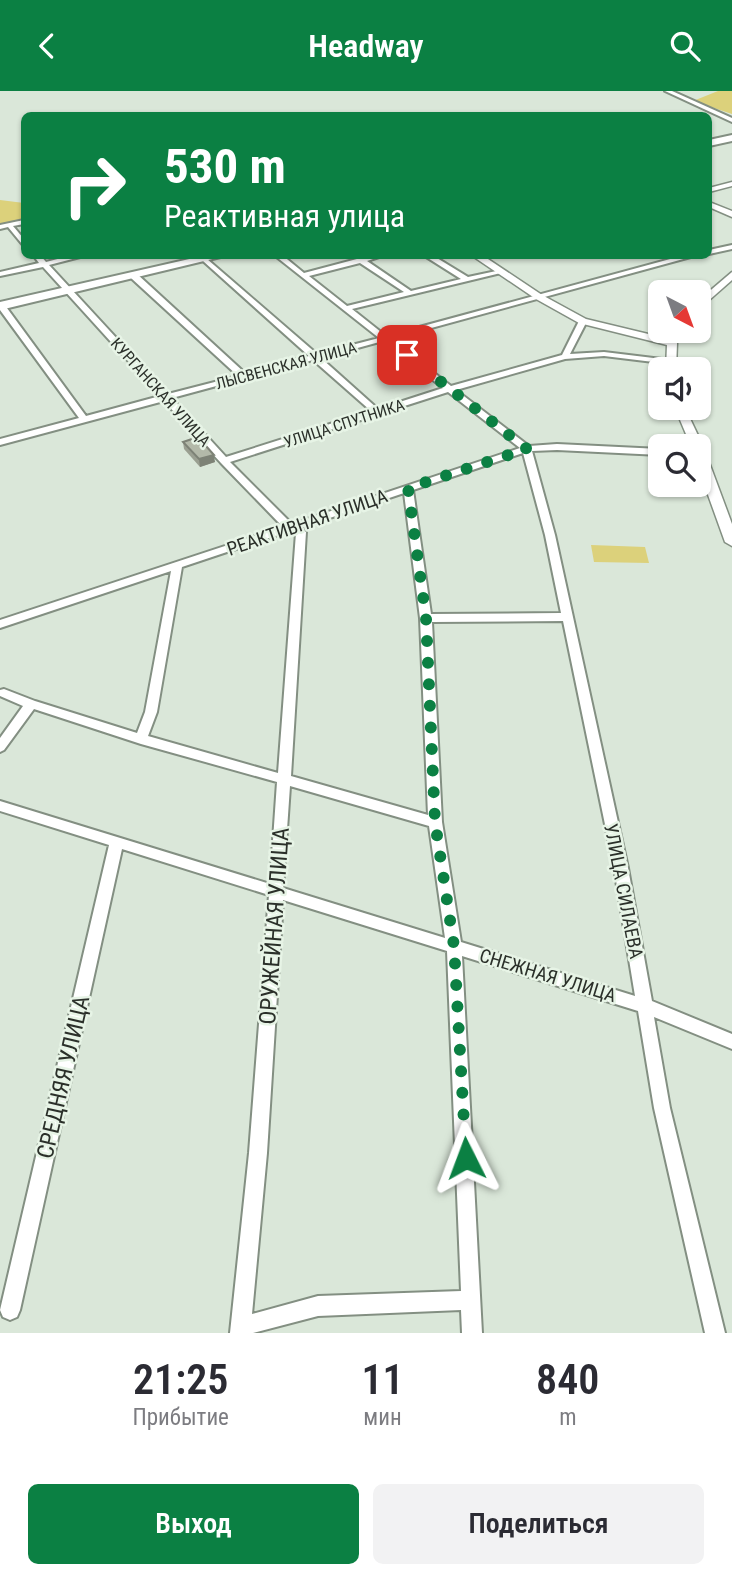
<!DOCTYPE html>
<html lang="ru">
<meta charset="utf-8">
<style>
:root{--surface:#fff;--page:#f2f2f3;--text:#2b2b33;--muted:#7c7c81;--accent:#0b8043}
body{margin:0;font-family:"Roboto Condensed",sans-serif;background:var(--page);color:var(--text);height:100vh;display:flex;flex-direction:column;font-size:26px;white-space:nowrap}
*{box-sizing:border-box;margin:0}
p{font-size:23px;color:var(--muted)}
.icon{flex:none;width:38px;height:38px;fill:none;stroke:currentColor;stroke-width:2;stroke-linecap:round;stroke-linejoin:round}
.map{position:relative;height:1242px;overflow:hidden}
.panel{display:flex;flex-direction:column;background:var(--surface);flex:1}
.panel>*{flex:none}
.banner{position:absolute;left:21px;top:21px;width:691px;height:147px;border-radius:10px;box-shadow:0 2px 5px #0004;background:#0b8043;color:#fff;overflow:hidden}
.needle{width:46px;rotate:139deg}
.buttons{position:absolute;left:648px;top:189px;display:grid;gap:14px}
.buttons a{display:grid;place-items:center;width:63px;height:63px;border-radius:10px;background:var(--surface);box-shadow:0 2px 5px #0004;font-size:35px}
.pin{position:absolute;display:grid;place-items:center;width:60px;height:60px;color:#fff;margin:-30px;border-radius:14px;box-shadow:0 4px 10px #0006}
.me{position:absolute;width:77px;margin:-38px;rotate:357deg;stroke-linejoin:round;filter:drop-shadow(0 0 5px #0008)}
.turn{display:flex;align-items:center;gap:24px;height:147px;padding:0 28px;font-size:32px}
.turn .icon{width:91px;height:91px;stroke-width:2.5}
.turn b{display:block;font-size:49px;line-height:60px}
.eta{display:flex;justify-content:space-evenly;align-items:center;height:119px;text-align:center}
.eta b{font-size:42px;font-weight:600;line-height:49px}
.action{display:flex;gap:14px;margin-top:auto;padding:14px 28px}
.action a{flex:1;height:80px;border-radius:10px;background:var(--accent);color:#fff;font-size:28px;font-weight:600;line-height:80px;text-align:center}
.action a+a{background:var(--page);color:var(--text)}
header{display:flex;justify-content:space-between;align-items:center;height:91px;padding:0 28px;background:var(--accent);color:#fff;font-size:32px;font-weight:600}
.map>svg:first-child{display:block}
.green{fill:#dcd17b}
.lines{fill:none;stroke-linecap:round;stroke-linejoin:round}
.street-casing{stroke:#838f82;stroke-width:4}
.secondary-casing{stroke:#838f82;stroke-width:3}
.primary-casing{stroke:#838f82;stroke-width:4}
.street{fill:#fff;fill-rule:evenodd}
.secondary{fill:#fff;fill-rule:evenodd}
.primary{fill:#fff;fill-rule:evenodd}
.wall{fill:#9a9f91}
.shaded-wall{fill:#7d8276}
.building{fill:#b3b9a9;stroke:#7d8276;stroke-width:2}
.route{stroke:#0b8043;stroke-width:12;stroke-dasharray:0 21.6}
.labels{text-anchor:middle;stroke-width:5;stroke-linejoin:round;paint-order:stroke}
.far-street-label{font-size:16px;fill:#2b302a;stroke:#e7f4e6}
.street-label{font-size:19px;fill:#2b302a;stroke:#e7f4e6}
.near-street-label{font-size:23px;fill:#2b302a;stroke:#e7f4e6}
</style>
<header><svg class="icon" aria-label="back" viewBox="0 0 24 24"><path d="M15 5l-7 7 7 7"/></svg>Headway<svg class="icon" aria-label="search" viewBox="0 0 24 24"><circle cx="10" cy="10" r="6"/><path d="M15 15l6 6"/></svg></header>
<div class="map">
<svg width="732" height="1242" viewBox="0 0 732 1242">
<rect width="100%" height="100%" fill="#dae7d9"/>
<!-- green -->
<g class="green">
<polygon points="718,0 732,0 732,23 693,10"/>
<polygon points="0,109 24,112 24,129 0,134"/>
<polygon points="591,454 645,456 649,472 594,471"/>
</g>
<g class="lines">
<!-- street casing -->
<g class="street-casing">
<g id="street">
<polygon points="665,0 672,0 732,27 732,31"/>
<polygon points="24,129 24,133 13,135 24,148 24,154 22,153 8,136 0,138 0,134"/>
<polygon points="732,154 732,158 709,163 709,159"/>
<path d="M 33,164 L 40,164 L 46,171 L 73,164 L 88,164 L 49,174 L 168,303 L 238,285 L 131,187 L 131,183 L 137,183 L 245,282 L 309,265 L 203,170 L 203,168 L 207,168 L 317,263 L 379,247 L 274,164 L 282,164 L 304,182 L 372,164 L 385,164 L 367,170 L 411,200 L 461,188 L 423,164 L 432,164 L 468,186 L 501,179 L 505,181 L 352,218 L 386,245 L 685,164 L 698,164 L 391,248 L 451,295 L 562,264 L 579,230 L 583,228 L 587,230 L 570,263 L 604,261 L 670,269 L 674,271 L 670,273 L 604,265 L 565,268 L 456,299 L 529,355 L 557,353 L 660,358 L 660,364 L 557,359 L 532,360 L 555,444 L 628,777 L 652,910 L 732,943 L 732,958 L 654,926 L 670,1017 L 725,1242 L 705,1242 L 654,1017 L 638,920 L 462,865 L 482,1242 L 462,1242 L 461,1219 L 318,1225 L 253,1242 L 230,1242 L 249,1062 L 269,804 L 122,758 L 20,1219 L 17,1226 L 10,1229 L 3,1226 L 0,1219 L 109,754 L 0,720 L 0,710 L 270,793 L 277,691 L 141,653 L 34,618 L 4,659 L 0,661 L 0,647 L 23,615 L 0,605 L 0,599 L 4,598 L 35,610 L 137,642 L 145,621 L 171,480 L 0,537 L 0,529 L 283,436 L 221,372 L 164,310 L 0,354 L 0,348 L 79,327 L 0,219 L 0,213 L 4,213 L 86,325 L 160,305 L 43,176 L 0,185 L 0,181 L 39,172 ZM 360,172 L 404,201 L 347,215 L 309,185 ZM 383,250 L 443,297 L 378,318 L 321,267 ZM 313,269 L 371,320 L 226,366 L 172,307 ZM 448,301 L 520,357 L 292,433 L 230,371 ZM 523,362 L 545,444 L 561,522 L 431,523 L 413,399 ZM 404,402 L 420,527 L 428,724 L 291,685 L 306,441 L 300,437 ZM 290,440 L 296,442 L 278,682 L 148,645 L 157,621 L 182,476 ZM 563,530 L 614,777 L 635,905 L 461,851 L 442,731 L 432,531 ZM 290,695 L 429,735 L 445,847 L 283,797 ZM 283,809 L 447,860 L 461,1200 L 318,1205 L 252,1223 L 267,1062 Z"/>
</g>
</g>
<!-- secondary casing -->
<g class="secondary-casing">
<g id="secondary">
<polygon points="732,91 732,95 709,101 709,97"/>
<polygon points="709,111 732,120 732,126 709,116"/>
<polygon points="471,164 482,164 542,204 586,228 669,248 672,240 682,240 677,252 676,278 666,278 667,254 579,232 536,208"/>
<polygon points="732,181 732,189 698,219 698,210"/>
<polygon points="675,317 685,317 703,355 732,433 732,455 725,451 698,376 698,355 691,355"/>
</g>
</g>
<!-- primary casing -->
<g class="primary-casing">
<g id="primary">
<polygon points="732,44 732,50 709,55 709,49"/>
<polygon points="207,164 229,164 0,219 0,211"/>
</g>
</g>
<!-- street -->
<use href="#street" class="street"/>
<!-- secondary -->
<use href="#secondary" class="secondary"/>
<!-- primary -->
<use href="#primary" class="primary"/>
</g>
<!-- wall -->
<polygon class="wall" points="183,351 215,371 200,376 184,358"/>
<!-- shaded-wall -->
<polygon class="shaded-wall" points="214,364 215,371 200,376 199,368"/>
<!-- building -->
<polygon class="building" points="198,346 214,364 199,368 183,351"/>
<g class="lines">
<!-- route -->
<polyline class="route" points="407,264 527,358 408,397 426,527 435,731 454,855 466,1067"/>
</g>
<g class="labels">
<!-- far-street labels -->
<g class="far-street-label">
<text transform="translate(286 274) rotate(-15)" y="6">ЛЫСВЕНСКАЯ УЛИЦА</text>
<text transform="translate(161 301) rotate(48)" y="6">КУРГАНСКАЯ УЛИЦА</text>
<text transform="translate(344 332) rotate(-18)" y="6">УЛИЦА СПУТНИКА</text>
</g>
<!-- street labels -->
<g class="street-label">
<text transform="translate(307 431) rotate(-19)" y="7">РЕАКТИВНАЯ УЛИЦА</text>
<text transform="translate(624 800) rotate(79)" y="7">УЛИЦА СИЛАЕВА</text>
<text transform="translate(548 884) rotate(17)" y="7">СНЕЖНАЯ УЛИЦА</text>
</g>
<!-- near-street labels -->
<g class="near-street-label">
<text transform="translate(274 835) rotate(-86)" y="8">ОРУЖЕЙНАЯ УЛИЦА</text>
<text transform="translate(63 986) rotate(-77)" y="8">СРЕДНЯЯ УЛИЦА</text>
</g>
</g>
</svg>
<div class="buttons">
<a><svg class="needle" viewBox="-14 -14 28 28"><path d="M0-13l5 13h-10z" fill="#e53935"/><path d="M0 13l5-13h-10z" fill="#7c7c81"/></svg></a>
<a><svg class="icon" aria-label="sound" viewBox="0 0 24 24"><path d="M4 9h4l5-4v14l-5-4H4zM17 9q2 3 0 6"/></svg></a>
<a><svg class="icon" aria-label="search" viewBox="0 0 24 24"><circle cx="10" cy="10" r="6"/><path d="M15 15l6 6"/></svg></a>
</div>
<div class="pin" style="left:407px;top:264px;background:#d93025"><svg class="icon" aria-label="arrive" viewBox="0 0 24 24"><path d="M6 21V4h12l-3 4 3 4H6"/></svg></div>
<svg class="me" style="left:466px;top:1067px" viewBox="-20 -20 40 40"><path d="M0-17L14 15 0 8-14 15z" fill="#0b8043" stroke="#fff" stroke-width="4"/></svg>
<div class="banner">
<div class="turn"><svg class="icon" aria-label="right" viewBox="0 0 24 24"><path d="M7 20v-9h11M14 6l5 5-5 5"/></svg><div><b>530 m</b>Реактивная улица</div></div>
</div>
</div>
<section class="panel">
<div class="eta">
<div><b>21:25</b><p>Прибытие</p></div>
<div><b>11</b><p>мин</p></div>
<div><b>840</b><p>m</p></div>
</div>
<div class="action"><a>Выход</a><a>Поделиться</a></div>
</section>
